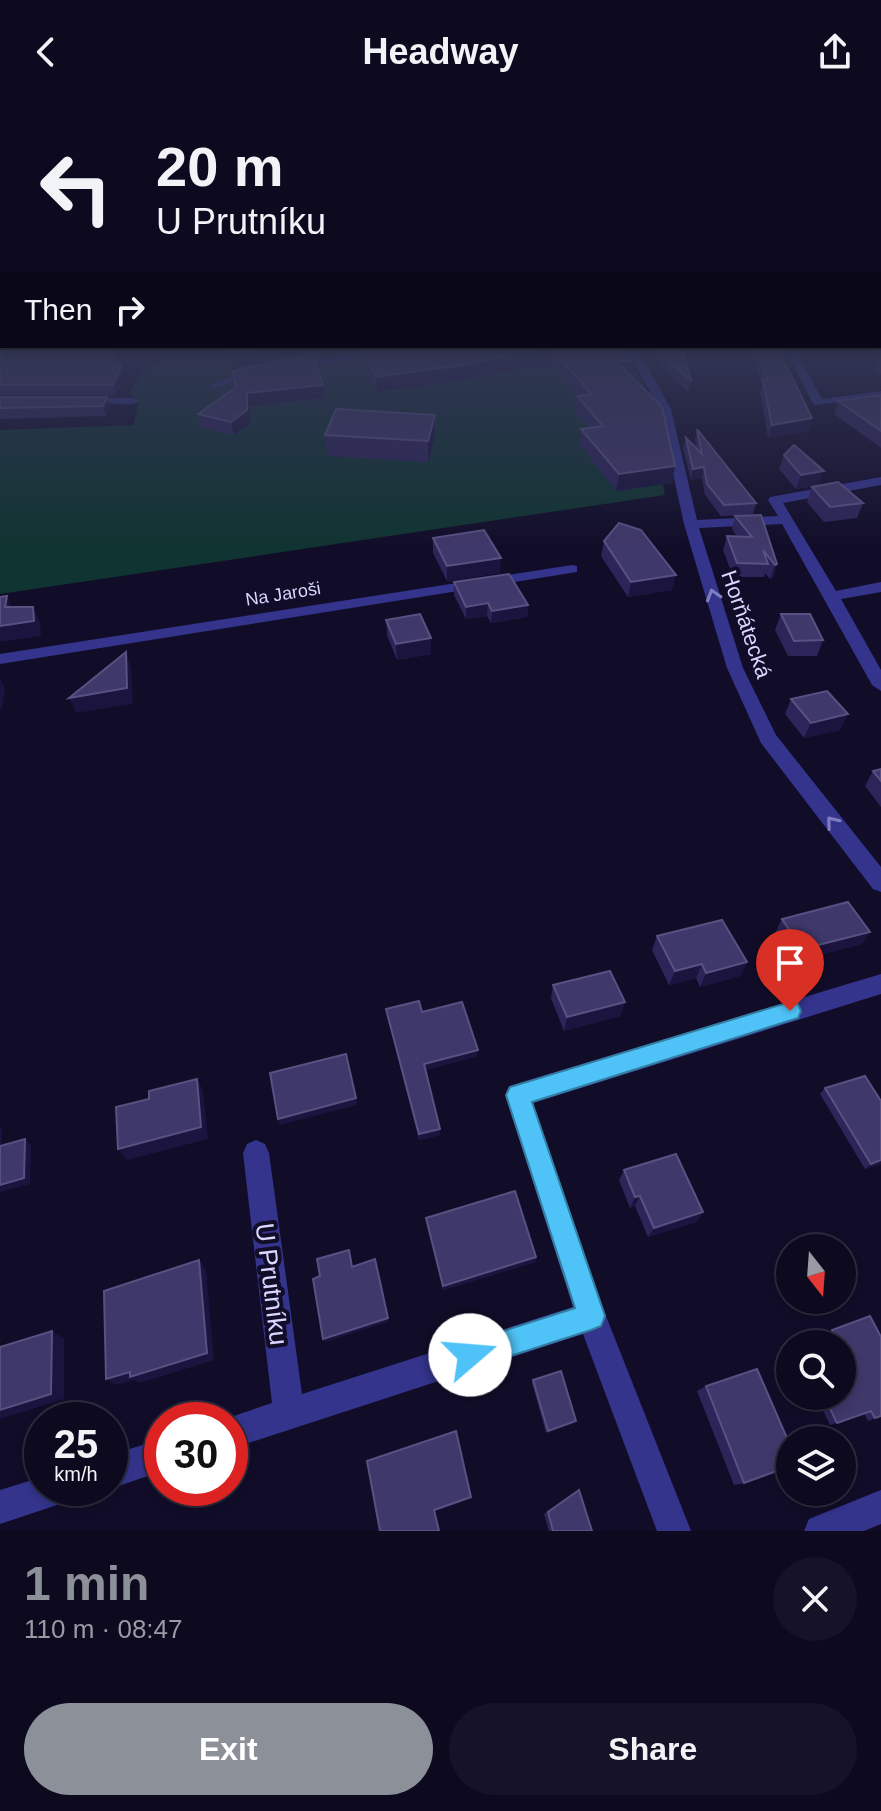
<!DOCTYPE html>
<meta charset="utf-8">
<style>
:root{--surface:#0d0a1f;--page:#161328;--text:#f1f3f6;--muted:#9a9aa4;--line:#2d2b3d;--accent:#8c9099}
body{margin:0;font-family:Helvetica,sans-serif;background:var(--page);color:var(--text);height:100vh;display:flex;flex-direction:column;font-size:30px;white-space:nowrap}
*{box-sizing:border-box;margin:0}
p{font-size:26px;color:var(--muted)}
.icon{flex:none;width:44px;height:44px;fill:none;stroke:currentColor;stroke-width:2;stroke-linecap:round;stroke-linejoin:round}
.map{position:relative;height:1427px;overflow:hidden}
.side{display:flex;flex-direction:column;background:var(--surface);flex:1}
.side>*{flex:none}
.guide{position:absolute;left:0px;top:0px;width:882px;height:244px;box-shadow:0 4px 12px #0003,0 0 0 2px var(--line);background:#0d0a1f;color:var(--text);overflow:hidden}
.needle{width:52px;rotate:163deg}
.buttons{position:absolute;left:776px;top:1130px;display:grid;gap:16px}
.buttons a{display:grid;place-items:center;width:80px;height:80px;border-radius:50%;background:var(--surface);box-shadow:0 4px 12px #0003,0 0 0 2px var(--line);font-size:40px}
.speed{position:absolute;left:24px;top:1298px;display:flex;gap:16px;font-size:40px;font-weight:700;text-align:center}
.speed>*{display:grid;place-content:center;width:104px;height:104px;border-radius:50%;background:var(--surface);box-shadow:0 4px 12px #0003,0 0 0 2px var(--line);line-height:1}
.speed small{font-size:20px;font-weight:400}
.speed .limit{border:12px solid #d22;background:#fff;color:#111}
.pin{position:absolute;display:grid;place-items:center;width:68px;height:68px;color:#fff;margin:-82px -34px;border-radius:50% 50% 50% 0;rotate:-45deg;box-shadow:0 0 8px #0007}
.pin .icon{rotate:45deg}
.me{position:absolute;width:88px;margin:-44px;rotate:72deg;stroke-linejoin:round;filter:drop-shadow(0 0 6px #0008)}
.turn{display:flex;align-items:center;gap:28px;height:168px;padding:0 24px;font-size:36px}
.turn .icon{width:104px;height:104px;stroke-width:2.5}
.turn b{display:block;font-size:56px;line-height:68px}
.then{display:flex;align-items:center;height:76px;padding:0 24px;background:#0003;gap:16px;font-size:30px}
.round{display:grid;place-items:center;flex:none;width:84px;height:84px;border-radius:42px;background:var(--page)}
.summary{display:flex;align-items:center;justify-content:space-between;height:136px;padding:0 24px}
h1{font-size:48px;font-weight:600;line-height:60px;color:var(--accent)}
.cta{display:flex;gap:16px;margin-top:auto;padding:16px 24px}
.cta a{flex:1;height:92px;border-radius:48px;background:var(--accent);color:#fff;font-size:32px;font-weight:600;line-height:92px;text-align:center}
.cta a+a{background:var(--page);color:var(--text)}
header{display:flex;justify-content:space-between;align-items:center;height:104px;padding:0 24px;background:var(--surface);font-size:36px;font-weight:600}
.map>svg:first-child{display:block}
.green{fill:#103431}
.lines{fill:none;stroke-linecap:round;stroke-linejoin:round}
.street{fill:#34348d;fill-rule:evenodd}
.wall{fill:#2d2559}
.shaded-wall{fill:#1a143e}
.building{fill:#3f386a;stroke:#585182;stroke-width:2}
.oneway{stroke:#7e7dc0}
.route{fill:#4fc3f7;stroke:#337fa1;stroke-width:2}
.labels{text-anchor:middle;stroke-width:8;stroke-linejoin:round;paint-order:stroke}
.far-street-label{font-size:18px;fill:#d9d6ff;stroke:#110d29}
.street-label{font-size:22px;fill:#d9d6ff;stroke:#110d29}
.near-street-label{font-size:26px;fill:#d9d6ff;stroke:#110d29}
</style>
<header><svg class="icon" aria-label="back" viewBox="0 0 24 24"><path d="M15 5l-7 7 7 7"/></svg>Headway<svg class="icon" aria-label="share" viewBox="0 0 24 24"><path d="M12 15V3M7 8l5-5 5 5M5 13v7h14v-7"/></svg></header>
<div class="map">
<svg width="881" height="1427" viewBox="0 0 881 1427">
<rect width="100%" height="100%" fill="#110d29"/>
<!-- green -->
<path class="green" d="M 188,245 L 621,245 L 644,280 L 665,391 L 0,490 L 0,326 L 134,321 L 138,299 L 130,288 C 142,260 163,256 188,245 Z"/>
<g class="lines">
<!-- street -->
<g class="street">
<polygon points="389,245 423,245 291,264 286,261 291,258"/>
<polygon points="627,245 638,245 671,305 697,416 778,412 768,396 770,393 881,373 881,381 783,399 836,487 881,478 881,488 841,495 881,566 881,587 872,581 782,420 699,424 743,564 776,631 881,763 881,788 873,785 761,639 727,564 684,420 659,305"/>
<polygon points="785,245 795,245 822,295 881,287 881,293 814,301"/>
<polygon points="259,263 263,264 263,268 215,284 209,281"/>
<polygon points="84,294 133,294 139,297 133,300 80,299 80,295"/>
<polygon points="572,461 577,462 577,468 0,560 0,550"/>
<polygon points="881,870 881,890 533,999 606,1212 691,1427 657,1427 583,1230 230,1345 230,1316 222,1316 272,1299 243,1049 247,1040 256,1036 265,1040 269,1049 302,1290 573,1203 505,991 509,982"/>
<polygon points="162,1335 162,1367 110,1385 109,1384 110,1351"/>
<polygon points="42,1373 42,1384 77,1384 72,1396 0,1420 0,1386"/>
<polygon points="881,1386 881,1420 864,1427 804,1427 809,1415"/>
</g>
</g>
<!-- wall -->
<g class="wall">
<polygon points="0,245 121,263 124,273 115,291 0,291"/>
<polygon points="360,245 622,245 634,271 630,271 675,362 672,379 616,387 579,340 581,325 589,324 575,308 577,292 548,259 462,276 377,288 361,256"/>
<polygon points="654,245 682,245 691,276 688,288 657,259"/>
<polygon points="748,245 788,245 786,254 782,254 812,314 808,327 768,334 760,288 762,280"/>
<polygon points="797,245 838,245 835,255 803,254"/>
<polygon points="312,250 324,294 249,302 250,319 234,331 200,324 198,310"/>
<polygon points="879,255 881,255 881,271 874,267"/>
<polygon points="881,291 881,344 834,310 838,297"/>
<polygon points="0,293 110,303 106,312 0,315"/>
<polygon points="697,325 756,399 753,410 721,412 705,391 702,374 691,376 683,344 686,334 696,344 695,336"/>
<polygon points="325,331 435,331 428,358 327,352"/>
<polygon points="784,351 819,381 796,385 779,365"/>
<polygon points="812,383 863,399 857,414 824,418 807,398"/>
<polygon points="735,412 777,460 773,474 770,475 765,469 764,473 733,473 723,446 727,432 737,433 732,425"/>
<polygon points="433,434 500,469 447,477 433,449"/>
<polygon points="604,437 672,486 628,493 601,452"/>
<polygon points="454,478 528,501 527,513 491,519 487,512 466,515 454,491"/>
<polygon points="781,510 823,536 817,552 788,552 775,526"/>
<polygon points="386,516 431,550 397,556 387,531"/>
<polygon points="791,595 840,626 804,634 785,610"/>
<polygon points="881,665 881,703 865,682 873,667"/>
<polygon points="782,815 862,840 795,857 776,827"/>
<polygon points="657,832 747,858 740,872 700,883 696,874 669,881 652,846"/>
<polygon points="553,881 625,898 620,912 564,927 551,894"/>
<polygon points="386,905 422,908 477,952 425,966 440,1031 419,1036 387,912"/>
<polygon points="825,984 881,997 881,1060 865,1065 820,990"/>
<polygon points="624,1066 703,1108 696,1118 648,1133 635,1102 630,1104 619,1076"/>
<polygon points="426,1114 536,1153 535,1158 443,1186"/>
<polygon points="832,1226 881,1312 868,1317 864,1309 830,1321 816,1292 842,1292 828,1236 825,1230"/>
<polygon points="533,1276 576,1317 574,1319 546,1329 532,1279"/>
<polygon points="706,1282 744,1379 734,1381 697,1287"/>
<polygon points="579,1386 592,1427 549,1427 544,1410"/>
</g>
<!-- shaded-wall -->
<g class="shaded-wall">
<polygon points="256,245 309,245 309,250 270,255 233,266 231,252"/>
<polygon points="541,245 549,245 548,259 462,276 377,288 376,273"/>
<polygon points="636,256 634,271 614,273 617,258"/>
<polygon points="121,263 124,273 115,291 113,281"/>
<polygon points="323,281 324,294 249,302 250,319 234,331 231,318 247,289"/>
<polygon points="107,293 110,303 106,312 103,302"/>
<polygon points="435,311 435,331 428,358 428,337"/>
<polygon points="812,314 808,327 768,334 772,321"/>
<polygon points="675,362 672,379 616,387 619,370"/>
<polygon points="704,363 702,374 691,376 693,365"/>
<polygon points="824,367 819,381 796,385 801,371"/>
<polygon points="501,454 500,469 447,477 447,462"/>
<polygon points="777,460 773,474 770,475 775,461"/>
<polygon points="676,471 672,486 628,493 631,478"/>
<polygon points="7,492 13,508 5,503"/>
<polygon points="488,499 487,512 466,515 466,503"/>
<polygon points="528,501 527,513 491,519 492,507"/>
<polygon points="33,503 40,518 41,532 0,538 0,522"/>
<polygon points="431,534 431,550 397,556 396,540"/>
<polygon points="126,548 131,564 133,600 76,609 69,594"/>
<polygon points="0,575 5,584 2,605 0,605"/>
<polygon points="848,610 840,626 804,634 811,619"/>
<polygon points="870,828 862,840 795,857 802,845"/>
<polygon points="747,858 740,872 700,883 706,869"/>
<polygon points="702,860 696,874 669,881 675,867"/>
<polygon points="625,898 620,912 564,927 567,913"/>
<polygon points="478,946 477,952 424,966 424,960"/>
<polygon points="197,975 203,987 208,1035 127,1056 118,1045"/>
<polygon points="356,994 357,1001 280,1021 278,1015"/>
<polygon points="0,1024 2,1026 1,1049 0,1048"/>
<polygon points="440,1025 440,1031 419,1036 419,1030"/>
<polygon points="25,1035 31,1041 30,1080 0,1088 0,1081"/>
<polygon points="881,1056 881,1060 865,1065 871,1060"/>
<polygon points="640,1092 635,1102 630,1104 635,1093"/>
<polygon points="703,1108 696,1118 648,1133 654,1124"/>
<polygon points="536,1153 535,1158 443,1186 443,1182"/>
<polygon points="199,1156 206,1165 214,1256 140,1279 134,1276 116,1281 106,1275"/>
<polygon points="388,1214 388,1218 325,1238 323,1235"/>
<polygon points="52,1227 64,1235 64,1295 0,1315 0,1306"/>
<polygon points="576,1317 574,1319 546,1329 548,1327"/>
<polygon points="471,1393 470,1395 434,1408 434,1406"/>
</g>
<!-- building -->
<g class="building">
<polygon points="0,245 108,245 121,263 113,281 0,281"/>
<polygon points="229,245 256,245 231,252"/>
<polygon points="362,245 541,245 462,261 376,273"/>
<polygon points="551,245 622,245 636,256 617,258 662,303 675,362 619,370 581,325 603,322 577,292 592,290"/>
<polygon points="658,245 682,245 691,276 659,248"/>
<polygon points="756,245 778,245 812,314 772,321 763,276 768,276"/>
<polygon points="312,250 323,281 247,289 247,306 231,318 198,310 236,283 233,267"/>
<polygon points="881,291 881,327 838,297"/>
<polygon points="0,293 107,293 103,302 0,304"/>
<polygon points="336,305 435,311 428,337 325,331"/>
<polygon points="697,325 756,399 724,401 707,380 704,363 693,365 686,334 702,350"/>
<polygon points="794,341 824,367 801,371 784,351"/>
<polygon points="838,378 863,399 830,403 812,383"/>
<polygon points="761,411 777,460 775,461 763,446 768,460 737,459 727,432 752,433 735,412"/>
<polygon points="619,419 641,426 676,471 631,478 604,437"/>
<polygon points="484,426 501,454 447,462 433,434"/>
<polygon points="509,470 528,501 492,507 488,499 466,503 454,478"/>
<polygon points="7,492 5,503 33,503 34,517 0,522 0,493"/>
<polygon points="420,510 431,534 396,540 386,516"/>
<polygon points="781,510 810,510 823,536 794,537"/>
<polygon points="126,548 127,584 69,594"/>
<polygon points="827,587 848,610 811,619 791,595"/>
<polygon points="881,665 881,677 873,667"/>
<polygon points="848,798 870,828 802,845 782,815"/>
<polygon points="722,816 747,858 706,869 702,860 675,867 657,832"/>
<polygon points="610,867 625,898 567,913 553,881"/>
<polygon points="419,897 422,908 462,898 478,946 424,960 440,1025 419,1030 386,905"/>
<polygon points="346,950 356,994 278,1015 270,969"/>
<polygon points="865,972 881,997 881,1056 871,1060 825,984"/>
<polygon points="197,975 201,1023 118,1045 116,1003 149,995 149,987"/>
<polygon points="25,1035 24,1074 0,1081 0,1042"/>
<polygon points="676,1050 703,1108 654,1124 640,1092 635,1093 624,1066"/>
<polygon points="515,1087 536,1153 443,1182 426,1114"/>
<polygon points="349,1146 352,1163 375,1155 388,1214 323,1235 313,1175 320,1172 317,1155"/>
<polygon points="199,1156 207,1249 130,1273 130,1268 106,1275 104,1187"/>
<polygon points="870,1212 881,1233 881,1312 875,1314 871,1307 837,1319 824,1292 842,1292 842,1240 818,1240 835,1234 832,1226"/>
<polygon points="52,1227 51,1290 0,1306 0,1243"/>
<polygon points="757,1265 790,1341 790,1362 744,1379 706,1282"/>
<polygon points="561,1267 576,1317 548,1327 533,1276"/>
<polygon points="456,1327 471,1393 434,1406 439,1427 380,1427 367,1357"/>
<polygon points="579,1386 592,1427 553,1427 548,1408"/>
</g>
<!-- one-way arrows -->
<defs><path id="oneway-chevron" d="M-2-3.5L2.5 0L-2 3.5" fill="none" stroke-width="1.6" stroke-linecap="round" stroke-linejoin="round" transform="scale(2)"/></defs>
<g class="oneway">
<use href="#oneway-chevron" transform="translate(713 491) rotate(-107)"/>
<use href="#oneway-chevron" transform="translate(832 718) rotate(-129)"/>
</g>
<!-- sky -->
<linearGradient id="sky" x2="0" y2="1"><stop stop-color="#090717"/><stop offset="0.55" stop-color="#323554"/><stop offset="1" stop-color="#323554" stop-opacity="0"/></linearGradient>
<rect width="881" height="445" fill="url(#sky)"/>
<!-- route -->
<polygon class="route" points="790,898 798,900 801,907 798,914 532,998 605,1212 601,1222 591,1226 470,1265 460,1261 456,1251 460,1241 575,1204 506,991 510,983"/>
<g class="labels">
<!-- far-street labels -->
<g class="far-street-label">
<text transform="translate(283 490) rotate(-9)" y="6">Na Jaroši</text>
</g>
<!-- street labels -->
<g class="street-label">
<text transform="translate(747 520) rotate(71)" y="8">Horňátecká</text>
</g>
<!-- near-street labels -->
<g class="near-street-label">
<text transform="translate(272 1180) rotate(83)" y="9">U Prutníku</text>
</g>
</g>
</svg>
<div class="buttons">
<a><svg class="needle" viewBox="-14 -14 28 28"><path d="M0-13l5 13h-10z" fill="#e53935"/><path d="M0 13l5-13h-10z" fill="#9a9aa4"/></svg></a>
<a><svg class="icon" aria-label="search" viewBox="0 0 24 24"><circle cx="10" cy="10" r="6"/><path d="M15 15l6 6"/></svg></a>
<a><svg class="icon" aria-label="layers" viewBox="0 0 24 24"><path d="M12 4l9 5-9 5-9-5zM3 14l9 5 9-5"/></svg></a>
</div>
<div class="speed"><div>25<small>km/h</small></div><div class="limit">30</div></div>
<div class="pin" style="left:790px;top:907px;background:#d93025"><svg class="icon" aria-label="arrive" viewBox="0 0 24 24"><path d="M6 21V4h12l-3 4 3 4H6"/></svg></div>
<svg class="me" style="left:470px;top:1251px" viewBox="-20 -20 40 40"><circle r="19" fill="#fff"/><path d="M0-13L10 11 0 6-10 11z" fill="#4fc3f7"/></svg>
<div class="guide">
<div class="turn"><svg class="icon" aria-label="left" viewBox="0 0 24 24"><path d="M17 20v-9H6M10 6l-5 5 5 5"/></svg><div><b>20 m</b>U Prutníku</div></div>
<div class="then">Then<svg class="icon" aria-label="right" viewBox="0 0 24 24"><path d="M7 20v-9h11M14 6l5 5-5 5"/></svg></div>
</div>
</div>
<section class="side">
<div class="summary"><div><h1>1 min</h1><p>110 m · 08:47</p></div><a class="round"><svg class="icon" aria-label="close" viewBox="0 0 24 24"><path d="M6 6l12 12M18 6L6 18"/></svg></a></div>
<div class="cta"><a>Exit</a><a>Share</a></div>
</section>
